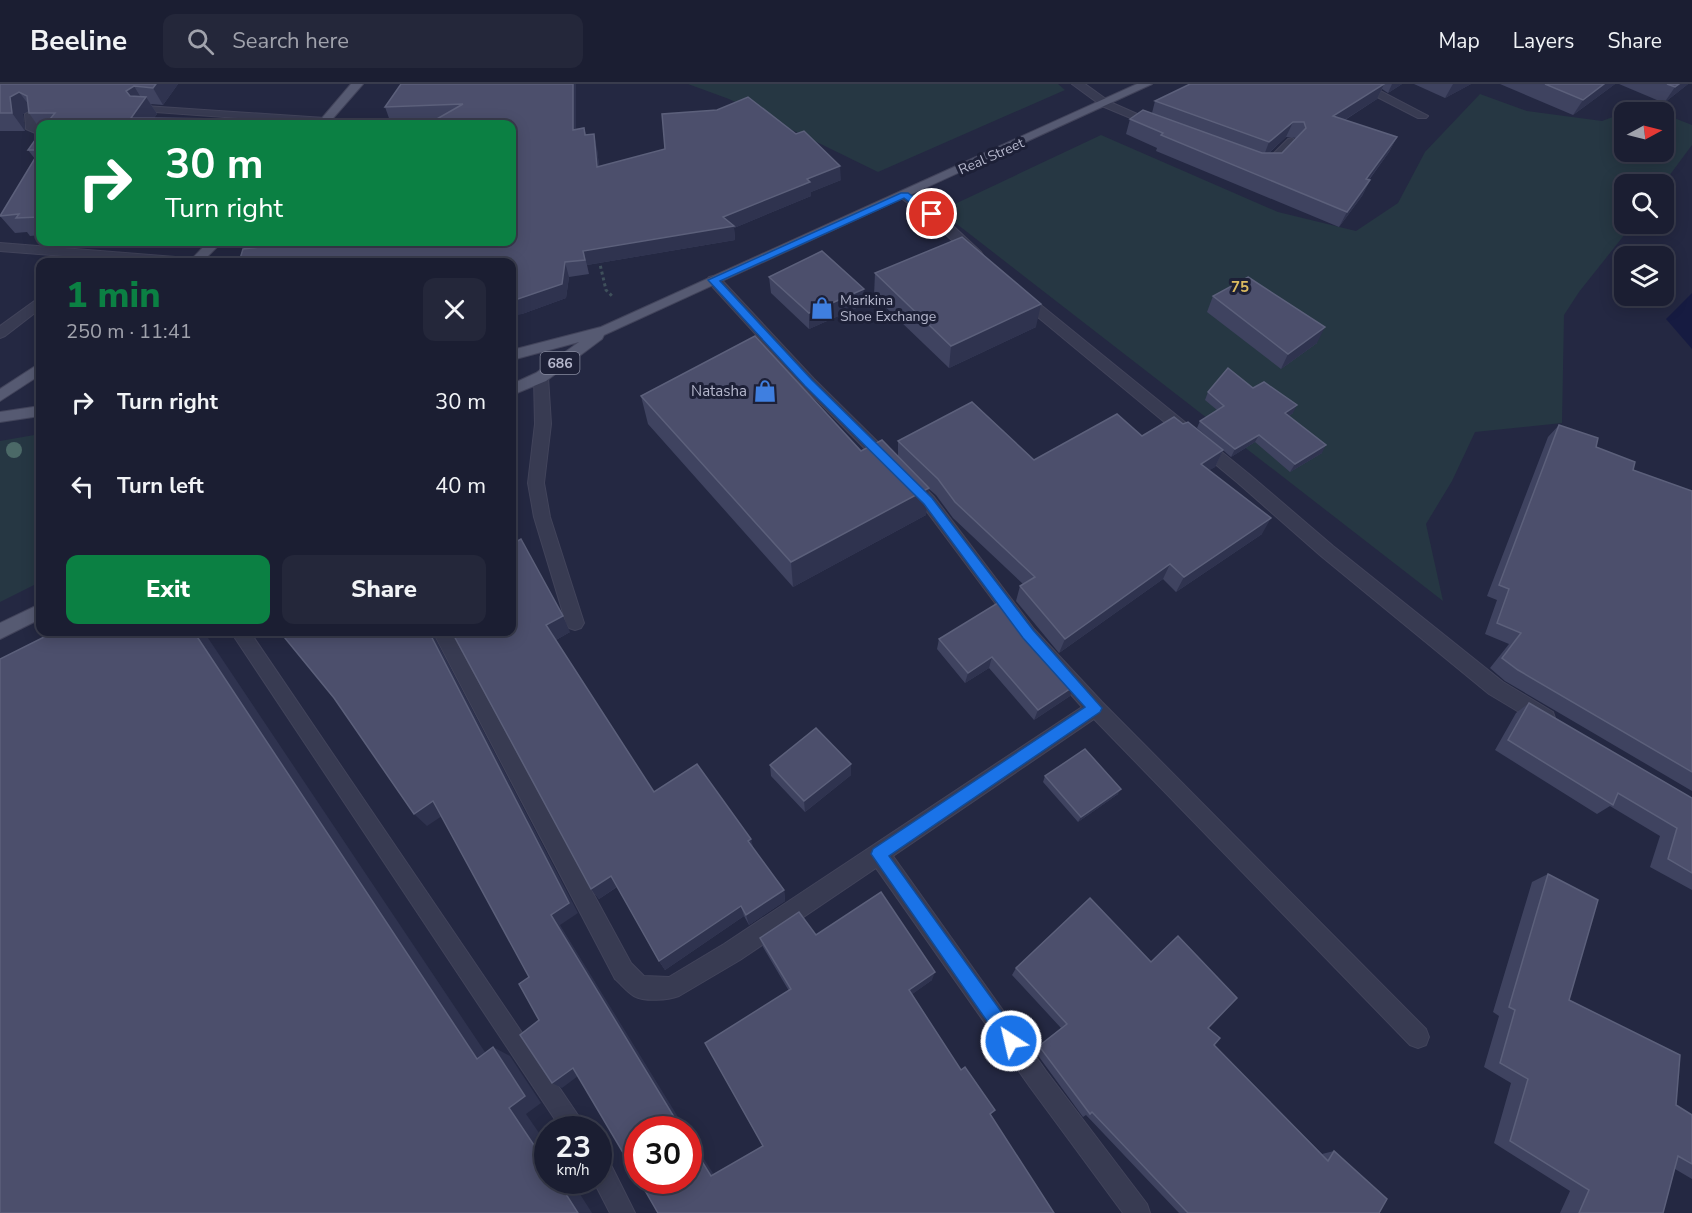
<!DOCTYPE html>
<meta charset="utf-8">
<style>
:root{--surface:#1b1e32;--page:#24273a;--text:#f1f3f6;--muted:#a0a2ac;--line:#393c4d;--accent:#0b8043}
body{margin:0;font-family:"Nunito Sans",sans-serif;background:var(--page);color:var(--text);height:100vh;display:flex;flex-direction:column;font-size:22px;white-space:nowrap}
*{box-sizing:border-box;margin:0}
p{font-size:20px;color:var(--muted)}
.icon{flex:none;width:33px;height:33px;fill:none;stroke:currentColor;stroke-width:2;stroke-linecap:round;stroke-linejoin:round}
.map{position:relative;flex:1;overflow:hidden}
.side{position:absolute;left:36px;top:174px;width:480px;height:378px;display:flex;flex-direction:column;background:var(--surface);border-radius:12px;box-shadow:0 3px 15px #0003,0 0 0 2px var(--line)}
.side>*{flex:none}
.hud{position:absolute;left:36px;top:36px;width:480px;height:126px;border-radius:12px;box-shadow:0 3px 15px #0003,0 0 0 2px var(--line);background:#0b8043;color:#fff;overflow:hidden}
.needle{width:39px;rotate:83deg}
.buttons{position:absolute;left:1614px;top:18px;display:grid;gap:12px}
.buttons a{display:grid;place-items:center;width:60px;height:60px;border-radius:12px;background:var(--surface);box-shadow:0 3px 15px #0003,0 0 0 2px var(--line);font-size:30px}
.speed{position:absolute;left:534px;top:1032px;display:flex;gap:12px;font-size:30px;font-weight:700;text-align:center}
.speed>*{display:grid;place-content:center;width:78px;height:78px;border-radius:50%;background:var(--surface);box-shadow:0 3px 15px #0003,0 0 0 2px var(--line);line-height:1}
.speed small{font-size:15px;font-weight:400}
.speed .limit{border:9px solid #d22;background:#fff;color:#111}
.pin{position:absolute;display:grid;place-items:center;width:51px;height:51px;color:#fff;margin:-26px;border:3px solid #fff;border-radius:50%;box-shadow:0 2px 6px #0007}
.me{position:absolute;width:66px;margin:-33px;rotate:325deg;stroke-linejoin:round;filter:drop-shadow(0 0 4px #0008)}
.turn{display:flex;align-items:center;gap:21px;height:126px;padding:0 30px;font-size:27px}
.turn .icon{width:78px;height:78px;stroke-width:2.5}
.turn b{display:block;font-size:42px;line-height:51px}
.round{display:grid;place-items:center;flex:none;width:63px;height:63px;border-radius:12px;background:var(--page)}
.head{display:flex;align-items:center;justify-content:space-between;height:102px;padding:0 30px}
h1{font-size:36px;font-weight:800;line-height:45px;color:var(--accent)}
.primary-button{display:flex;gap:12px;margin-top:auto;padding:12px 30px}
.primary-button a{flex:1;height:69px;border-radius:12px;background:var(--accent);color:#fff;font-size:24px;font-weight:800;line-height:69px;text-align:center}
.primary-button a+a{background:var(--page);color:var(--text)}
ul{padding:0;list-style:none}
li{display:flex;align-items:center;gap:18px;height:84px;padding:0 30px}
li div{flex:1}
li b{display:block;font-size:22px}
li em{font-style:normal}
header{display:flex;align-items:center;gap:36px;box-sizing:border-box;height:84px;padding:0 30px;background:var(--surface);border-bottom:2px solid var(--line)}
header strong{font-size:28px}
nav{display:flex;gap:33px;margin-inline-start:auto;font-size:21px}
.search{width:420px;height:54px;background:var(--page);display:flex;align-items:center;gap:15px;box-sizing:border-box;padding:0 21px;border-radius:12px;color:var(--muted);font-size:22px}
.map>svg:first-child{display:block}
.green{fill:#263743}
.water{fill:#161b41}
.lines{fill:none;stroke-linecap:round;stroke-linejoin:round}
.minor-casing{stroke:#42445b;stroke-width:2}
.major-casing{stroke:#42445b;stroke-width:2}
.path{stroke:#3f505b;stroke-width:3;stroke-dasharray:3 3;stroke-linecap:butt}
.minor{fill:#383b52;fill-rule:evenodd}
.major{fill:#565a72;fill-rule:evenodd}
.tree{fill:#4b6967}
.wall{fill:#3f4360;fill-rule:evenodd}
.shaded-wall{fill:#2f334f}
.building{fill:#4c4f6c;stroke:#5c607b;stroke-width:1.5}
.route{fill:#1a73e8;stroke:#114b97;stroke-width:1.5}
.labels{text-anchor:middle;stroke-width:6;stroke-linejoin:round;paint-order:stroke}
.far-street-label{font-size:14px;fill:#b5b7cc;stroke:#1d2037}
.far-poi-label{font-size:14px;fill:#b5b7cc;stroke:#1d2037;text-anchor:start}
.shield{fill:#1d2037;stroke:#878a9f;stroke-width:1.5}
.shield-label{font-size:14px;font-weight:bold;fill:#b5b7cc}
.far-quarter-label{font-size:15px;font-weight:bold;fill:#dcbb60;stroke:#1d2037}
.poi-label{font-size:15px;fill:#b5b7cc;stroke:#1d2037;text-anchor:end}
</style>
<header>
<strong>Beeline</strong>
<div class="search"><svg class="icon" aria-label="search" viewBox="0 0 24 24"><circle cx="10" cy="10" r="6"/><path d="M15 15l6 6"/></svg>Search here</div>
<nav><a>Map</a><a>Layers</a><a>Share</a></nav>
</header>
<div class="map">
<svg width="1692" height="1129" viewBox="0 0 1692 1129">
<rect width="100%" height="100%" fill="#242842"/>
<!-- green -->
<g class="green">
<polygon points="688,0 1058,0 1065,6 878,88 729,15"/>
<polygon points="1480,10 1527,27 1602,37 1642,22 1659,28 1624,28 1624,68 1664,68 1664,30 1692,41 1692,61 1663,100 1624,100 1624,140 1633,140 1579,208 1564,231 1562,339 1475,348 1452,397 1426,440 1443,517 940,127 1101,51 1278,128 1356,147 1398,119 1425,68"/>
<polygon points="40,350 40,498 0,518 0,357"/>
</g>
<!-- water -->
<polygon class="water" points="1692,209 1692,265 1666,235"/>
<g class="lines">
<!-- minor casing -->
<g class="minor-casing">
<g id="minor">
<polygon points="1072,0 1085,0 1110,18 1162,41 1156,45 1152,43 1102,22"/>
<polygon points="1352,0 1367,0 1428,32 1426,34 1418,34"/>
<polygon points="145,22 325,34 331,37 325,40 141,27 139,25"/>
<polygon points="31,27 37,30 40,51 26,45 25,30"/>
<polygon points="1292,54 1298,58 1274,83 1257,82 1257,76 1267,76 1288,55"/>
<polygon points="905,107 937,127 981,168 983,171 981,174 971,174 927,133 901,114 899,111 901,108"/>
<polygon points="0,159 188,174 195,178 142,178 0,167"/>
<polygon points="714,192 719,193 814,295 895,375 897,379 895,383 883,383 804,303 709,199 707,196 709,193"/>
<polygon points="1021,208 1026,209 1250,391 1333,462 1503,598 1553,628 1555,634 1553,640 1546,642 1539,640 1489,610 1321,472 1238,399 1016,215 1014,212 1016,209"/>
<polygon points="40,213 40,225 5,252 0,254 0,242"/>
<polygon points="541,288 548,293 551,340 544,399 550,433 584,539 581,544 575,546 569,544 566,539 534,433 528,399 535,340 534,293"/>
<path d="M 911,394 L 917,396 L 934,413 L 1034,545 L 1102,618 L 1426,945 L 1429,953 L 1426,961 L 1418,964 L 1410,961 L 1094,635 L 893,772 L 1046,987 L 1147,1120 L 1150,1129 L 1123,1129 L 1030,1003 L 876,784 L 740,876 L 679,912 C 668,916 645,918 634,912 C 627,908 621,900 615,895 L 433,548 L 451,548 L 631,879 L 644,892 L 669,893 L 724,860 L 1082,623 L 1022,555 L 922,421 L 903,400 L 905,396 Z"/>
<polygon points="231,548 250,548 588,1046 562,1046"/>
<polygon points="598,1070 607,1073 635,1129 610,1129 593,1096 598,1096"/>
</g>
</g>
<!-- major casing -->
<g class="major-casing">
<g id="major">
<polygon points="351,0 363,0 328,40 317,40"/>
<polygon points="1137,0 1152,0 604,251 602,255 546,297 512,311 512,300 536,289 579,258 512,276 512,266 601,243"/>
<polygon points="208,158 222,158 202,178 189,178"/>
<polygon points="40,279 40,291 0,317 0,305"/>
<polygon points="40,322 40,332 0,338 0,328"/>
<polygon points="40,520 40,535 0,555 0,539"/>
</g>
</g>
<!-- path -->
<g class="path">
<polyline points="389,40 436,37"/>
<polyline points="599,176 606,206 613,213"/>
</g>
<!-- minor -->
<use href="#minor" class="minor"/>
<!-- major -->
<use href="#major" class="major"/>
</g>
<!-- trees -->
<circle class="tree" cx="14" cy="366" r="8"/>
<!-- wall -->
<g class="wall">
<polygon points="0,0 178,0 163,21 151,20 157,30 154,34 229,35 232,40 40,40 40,45 29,29 29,27 23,30 25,47 0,47"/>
<polygon points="401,0 576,45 584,44 586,51 597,65 599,82 841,96 811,108 811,112 734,144 735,156 587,181 589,190 569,193 566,214 522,230 300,158 437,36 390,37 385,23"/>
<path d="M 1190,0 L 1402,0 L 1388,9 L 1382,5 L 1377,15 L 1345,36 L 1397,53 L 1389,68 L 1369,96 L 1370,96 L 1362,112 L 1339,143 L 1156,67 L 1157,64 L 1126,50 L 1130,35 L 1152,29 L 1155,17 ZM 1286,53 L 1297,54 L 1282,69 L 1269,69 Z"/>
<polygon points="1414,0 1471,0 1445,14"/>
<polygon points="1500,0 1615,0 1573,31"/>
<polygon points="1619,0 1688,0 1664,19"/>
<polygon points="40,49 40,151 30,152 27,148 15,149 0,132 35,75 28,66"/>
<polygon points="875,189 1036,243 949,284 874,212"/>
<polygon points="769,193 863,221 809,245 771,209"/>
<polygon points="1213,212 1317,259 1281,285 1207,228"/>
<polygon points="1253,304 1293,329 1289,332 1322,369 1290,388 1255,358 1231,373 1197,344 1200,337 1217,326 1205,316 1208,308"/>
<polygon points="641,312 861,367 898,372 898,357 1034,376 1142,352 1183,340 1223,366 1215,383 1209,386 1262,450 1176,508 1163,495 1059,569 1016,517 1020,502 1023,500 953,434 936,411 929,405 926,431 793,503 648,340"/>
<polygon points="1559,341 1633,386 1692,407 1692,707 1505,597 1490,584 1509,560 1485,550 1497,516 1487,512 1548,353"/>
<polygon points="1001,517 1070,612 1034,636 989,584 965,599 937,565 939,555"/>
<polygon points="452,548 570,548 556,556 654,708 754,765 784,806 785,817 749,841 744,832 665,886 659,877 617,803 599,815 591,805"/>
<polygon points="1529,619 1692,714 1692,806 1650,783 1660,752 1610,722 1597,730 1495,666 1516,629"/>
<polygon points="851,680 851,691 805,728 771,692 770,681"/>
<polygon points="1045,692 1118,710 1078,738 1043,698"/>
<polygon points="1548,790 1569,916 1676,1021 1692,1031 1692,1095 1675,1085 1663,1129 1560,1129 1570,1107 1494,1059 1511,999 1484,983 1499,932 1493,928 1532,798"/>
<polygon points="816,851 932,896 912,910 1054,1129 714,1091 763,1062 789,907 763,863 760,854"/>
<polygon points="1016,884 1208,944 1214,961 1322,1070 1334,1067 1379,1129 1179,1129 1086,1031 1083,1033 1034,966 1061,944 1012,891"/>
</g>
<!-- shaded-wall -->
<g class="shaded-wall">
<polygon points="156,0 178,0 163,21 153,4"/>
<polygon points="573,0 576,0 576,60 573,46"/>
<polygon points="1384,0 1377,15 1327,47 1333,32"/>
<polygon points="1392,0 1402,0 1388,9"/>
<polygon points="1453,0 1471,0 1445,14"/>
<polygon points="1604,0 1615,0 1573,31 1583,16"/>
<polygon points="1679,0 1688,0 1664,19 1675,3"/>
<polygon points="134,2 143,17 146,13 157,30 150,40 131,34 126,7"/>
<polygon points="19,8 32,25 23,30 25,47 12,29 10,13"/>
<polygon points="229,35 232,40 226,40"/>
<polygon points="1293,38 1286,53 1263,74 1269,58"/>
<polygon points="594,50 597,65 601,97 597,83"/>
<polygon points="1397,53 1389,68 1358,110 1366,95"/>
<polygon points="840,82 841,96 811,108 811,112 734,144 735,156 587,181 583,167 723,133 807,95"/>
<polygon points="1370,96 1362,112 1339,143 1347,128"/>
<polygon points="565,178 569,193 566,214 522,230 512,233 512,217"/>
<polygon points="864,205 863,221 809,245 809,229"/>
<polygon points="1041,220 1036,243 949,284 951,262"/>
<polygon points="1325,243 1317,259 1281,285 1288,270"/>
<polygon points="1297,321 1293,329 1281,337 1285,329"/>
<polygon points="1259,351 1255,358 1231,373 1235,365"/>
<polygon points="1326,361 1322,369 1290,388 1295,380"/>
<polygon points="1223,366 1215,383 1193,396 1201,380"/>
<polygon points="929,404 926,431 793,503 791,478"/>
<polygon points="1271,434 1262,450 1176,508 1184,493"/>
<polygon points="1170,480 1163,495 1059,569 1065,555"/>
<polygon points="563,532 570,548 554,557 546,541"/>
<polygon points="194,548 204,548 495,983 477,975"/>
<polygon points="429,548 432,548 578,829 560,841 686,1046 682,1046 551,831"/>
<polygon points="992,573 989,584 965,599 968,589"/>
<polygon points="1074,602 1070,612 1034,636 1038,626"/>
<polygon points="851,680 851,691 805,728 804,717"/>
<polygon points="1121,705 1118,710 1078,738 1081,733"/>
<polygon points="433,717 445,730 427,742 414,730"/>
<polygon points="751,755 754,766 748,757"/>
<polygon points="611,792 618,802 599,815 591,805"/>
<polygon points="784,806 785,817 749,841 746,831"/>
<polygon points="741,822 744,832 665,886 659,877"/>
<polygon points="935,888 932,896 907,914 909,906"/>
<polygon points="493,963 510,972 541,1019 526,1030 548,1062 548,1082 509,1024"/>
<polygon points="573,984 582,989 562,1004 552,999"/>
<polygon points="688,1050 716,1094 711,1092 688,1055"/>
<polygon points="557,1096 571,1096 592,1129 578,1129"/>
</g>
<!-- building -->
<g class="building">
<polygon points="0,0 156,0 153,4 134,2 126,7 130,12 146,13 131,34 229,35 226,40 46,40 55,29 29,29 27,12 19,8 10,13 12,29 0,29"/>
<polygon points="401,0 573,0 573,46 584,44 585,51 594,50 597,83 665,65 662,30 717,26 748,13 796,50 804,47 840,82 807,95 810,98 723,133 734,142 583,167 585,176 565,178 562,200 512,217 512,178 239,178 243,165 300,158 512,158 512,40 428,40 463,20 385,23"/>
<polygon points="1190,0 1384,0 1333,32 1397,53 1366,95 1370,96 1347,128 1161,51 1163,49 1130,35 1143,26 1262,69 1282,69 1306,44 1304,38 1293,38 1269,58 1155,17"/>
<polygon points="1545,0 1604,0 1583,16"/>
<polygon points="1667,0 1679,0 1675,3"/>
<polygon points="40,49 40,133 16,134 19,130 0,132 40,66 28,66"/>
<polygon points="962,153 1041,220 951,262 875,189"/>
<polygon points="822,167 864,205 809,229 769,193"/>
<polygon points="1248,193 1325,243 1288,270 1213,212"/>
<polygon points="755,252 861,367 882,356 929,404 791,478 641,312"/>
<polygon points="1228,284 1253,304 1264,298 1297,321 1285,329 1326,361 1295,380 1259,351 1235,365 1200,337 1224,322 1208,308"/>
<polygon points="972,318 1034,376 1117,330 1142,352 1174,333 1183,340 1188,338 1223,366 1201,380 1271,434 1184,493 1170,480 1065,555 1020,502 1035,493 955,418 938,395 898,357"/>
<polygon points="1559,341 1598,354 1596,363 1635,378 1633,386 1692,407 1692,688 1518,586 1502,574 1521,549 1497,539 1509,505 1499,501"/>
<polygon points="521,455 563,532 546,541 654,708 697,680 751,755 748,757 784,806 746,831 741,822 659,877 611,792 591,805 452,548 512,548 512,460"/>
<polygon points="1001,517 1023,546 1074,602 1038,626 992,573 968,589 939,555"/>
<polygon points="54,548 194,548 477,975 493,963 525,1012 509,1024 548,1082 548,1096 557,1096 578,1129 0,1129 0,575"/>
<polygon points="280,548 429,548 569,819 551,831 682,1046 638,1046 638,1094 573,984 552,999 520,951 539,936 519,900 529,893 433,717 414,730 334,614"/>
<polygon points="1529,619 1692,714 1692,789 1668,775 1677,744 1618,709 1613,721 1508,656"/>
<polygon points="816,644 851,680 804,717 770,681"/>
<polygon points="1085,665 1121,705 1081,733 1045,692"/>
<polygon points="1548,790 1598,816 1569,916 1680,971 1676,1021 1692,1031 1692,1080 1678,1072 1663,1129 1579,1129 1589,1106 1510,1057 1528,995 1500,979 1515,926 1509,923"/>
<polygon points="881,808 935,888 909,906 961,986 965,983 995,1026 990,1030 1054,1129 658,1129 639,1096 688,1096 688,1055 711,1092 763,1062 705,959 791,905 760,854 799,828 816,851"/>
<polygon points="1090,814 1151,878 1178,852 1237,914 1208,944 1220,954 1214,961 1328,1077 1334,1067 1387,1115 1379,1129 1188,1129 1092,1028 1090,1030 1039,962 1067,940 1016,884"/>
</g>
<!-- route -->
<polygon class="route" points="901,109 908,109 937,130 928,132 904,114 720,197 812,296 932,414 1033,546 1102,624 1100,628 889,772 1018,951 1020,957 1018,963 1011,966 1005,963 871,770 873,765 1085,623 1023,554 924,420 805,302 708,196"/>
<!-- icons -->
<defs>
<g id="shop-bare" transform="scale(1.8)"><path d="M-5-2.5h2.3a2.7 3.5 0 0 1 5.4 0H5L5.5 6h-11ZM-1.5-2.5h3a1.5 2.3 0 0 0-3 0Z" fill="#3f7fe0" stroke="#1d2037" stroke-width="2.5" paint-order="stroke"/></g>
</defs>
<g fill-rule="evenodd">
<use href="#shop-bare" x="822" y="224"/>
<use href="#shop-bare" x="765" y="307"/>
</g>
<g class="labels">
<!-- far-street labels -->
<g class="far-street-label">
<text transform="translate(991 72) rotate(-24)" y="5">Real Street</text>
</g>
<!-- far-poi labels -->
<g class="far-poi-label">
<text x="840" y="221">Marikina<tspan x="840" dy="16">Shoe Exchange</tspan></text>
</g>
<!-- shield labels -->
<rect class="shield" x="540.5" y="268" width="39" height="22" rx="4.5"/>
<g class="shield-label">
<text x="560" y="284">686</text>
</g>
<!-- far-quarter labels -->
<g class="far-quarter-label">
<text x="1240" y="208">75</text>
</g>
<!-- poi labels -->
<g class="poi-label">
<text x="747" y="312">Natasha</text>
</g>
</g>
</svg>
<div class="buttons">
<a><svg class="needle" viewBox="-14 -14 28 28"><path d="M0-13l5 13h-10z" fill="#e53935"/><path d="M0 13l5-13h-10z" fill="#a0a2ac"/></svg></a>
<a><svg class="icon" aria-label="search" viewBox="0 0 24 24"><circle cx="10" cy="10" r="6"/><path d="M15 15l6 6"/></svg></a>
<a><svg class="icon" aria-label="layers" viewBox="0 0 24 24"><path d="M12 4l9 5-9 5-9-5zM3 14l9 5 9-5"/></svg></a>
</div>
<div class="speed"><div>23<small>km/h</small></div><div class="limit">30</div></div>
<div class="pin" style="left:932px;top:130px;background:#d93025"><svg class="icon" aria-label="arrive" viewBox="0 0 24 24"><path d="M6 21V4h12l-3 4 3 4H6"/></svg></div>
<svg class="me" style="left:1011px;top:957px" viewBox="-20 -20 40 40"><circle r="17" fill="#1a73e8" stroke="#fff" stroke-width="3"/><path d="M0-11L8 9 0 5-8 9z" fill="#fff"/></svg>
<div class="hud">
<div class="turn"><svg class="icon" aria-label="right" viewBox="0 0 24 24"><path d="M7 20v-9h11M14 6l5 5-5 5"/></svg><div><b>30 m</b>Turn right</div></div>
</div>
<section class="side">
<div class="head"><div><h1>1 min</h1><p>250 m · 11:41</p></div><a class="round"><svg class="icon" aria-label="close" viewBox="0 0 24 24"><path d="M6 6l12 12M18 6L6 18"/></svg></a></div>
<ul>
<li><svg class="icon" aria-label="right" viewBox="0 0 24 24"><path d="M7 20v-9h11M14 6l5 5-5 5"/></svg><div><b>Turn right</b></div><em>30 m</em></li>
<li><svg class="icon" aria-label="left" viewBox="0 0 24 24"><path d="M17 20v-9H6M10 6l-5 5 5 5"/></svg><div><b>Turn left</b></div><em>40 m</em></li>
</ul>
<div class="primary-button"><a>Exit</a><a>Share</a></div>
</section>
</div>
